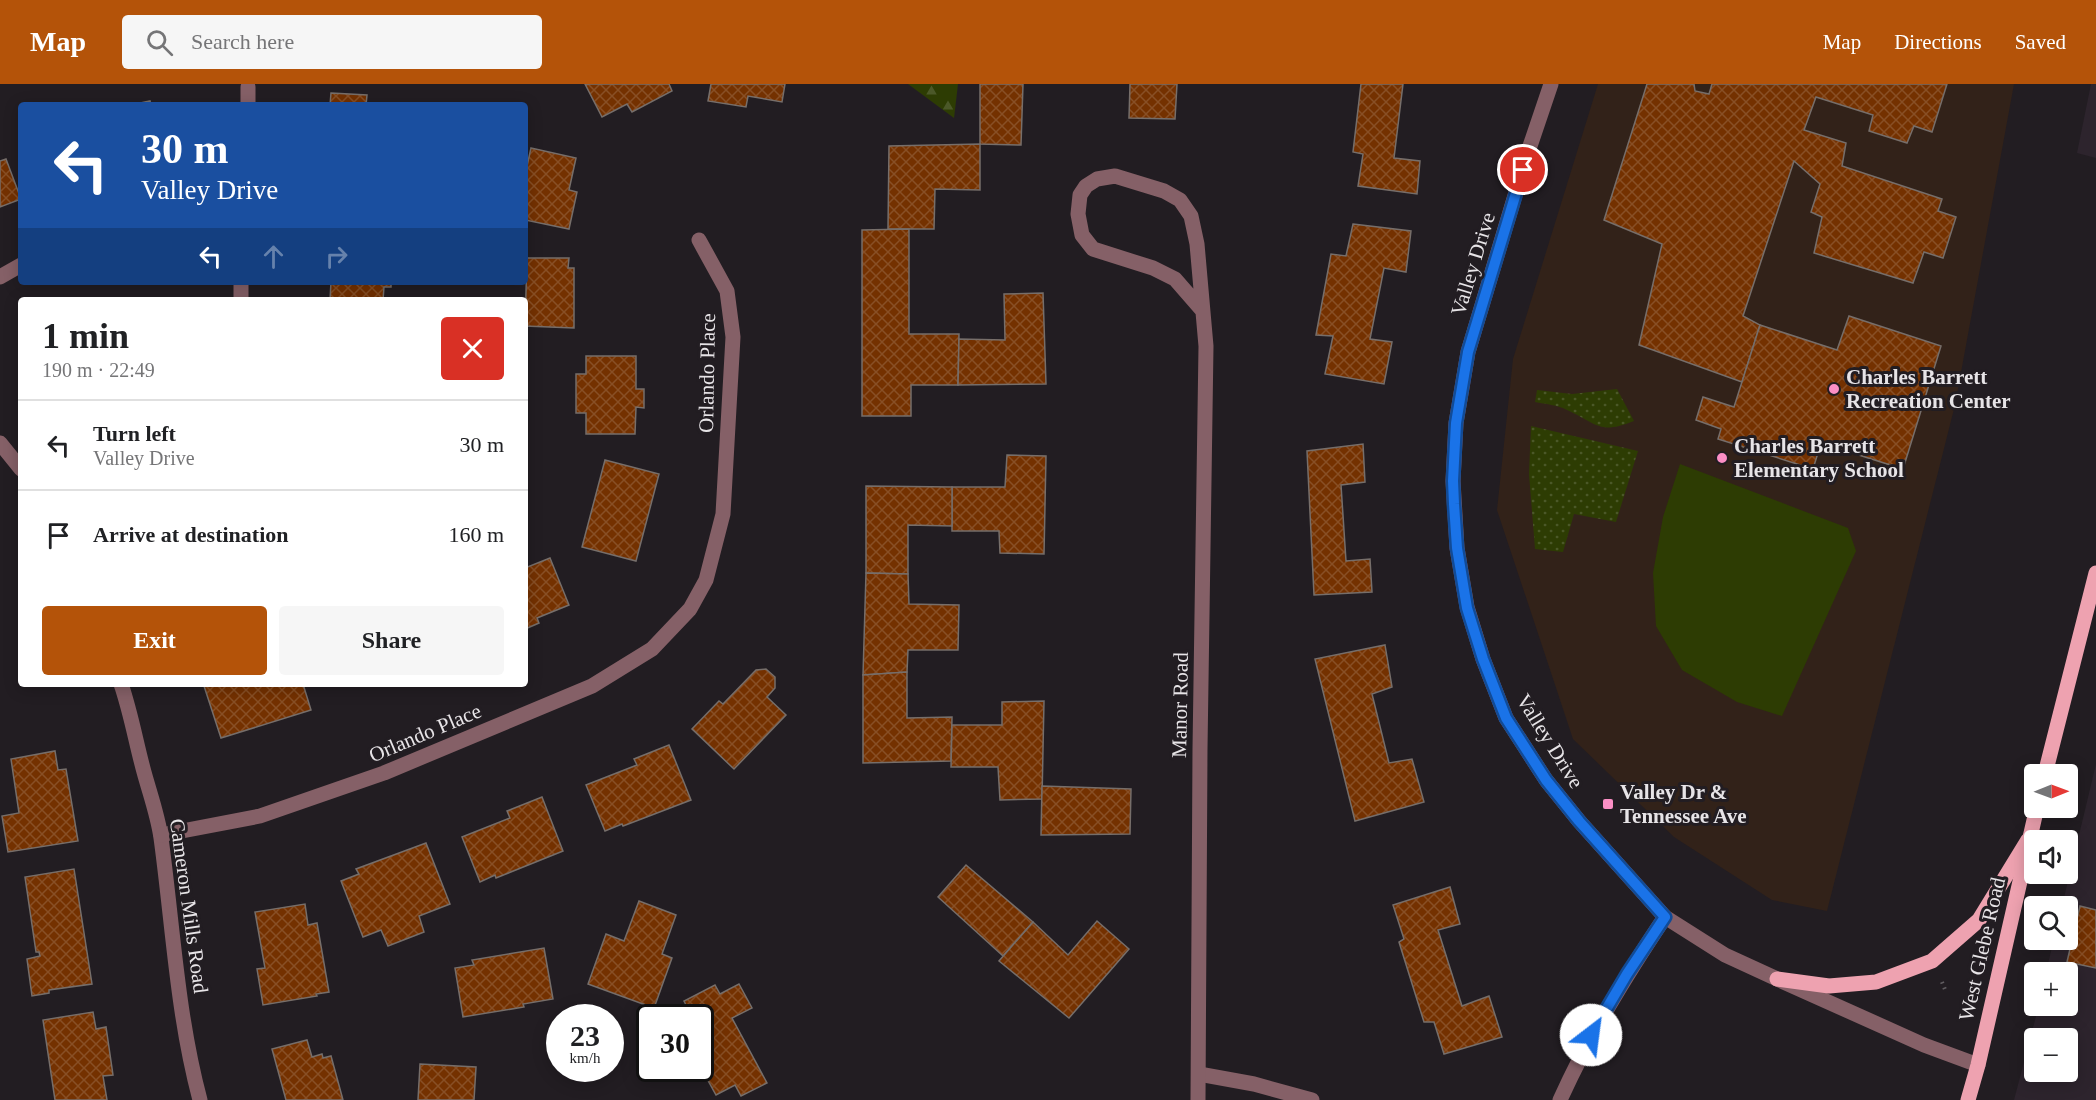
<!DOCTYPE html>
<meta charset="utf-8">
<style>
:root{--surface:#fff;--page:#f6f6f6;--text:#202124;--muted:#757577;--line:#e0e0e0;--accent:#b45309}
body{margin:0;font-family:Georgia,serif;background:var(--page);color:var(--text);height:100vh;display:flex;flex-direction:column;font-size:22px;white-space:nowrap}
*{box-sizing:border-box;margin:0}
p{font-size:20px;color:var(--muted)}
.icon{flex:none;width:33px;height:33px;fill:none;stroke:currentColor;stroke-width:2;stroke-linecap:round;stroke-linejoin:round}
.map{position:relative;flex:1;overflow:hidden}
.sheet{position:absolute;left:18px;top:213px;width:510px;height:390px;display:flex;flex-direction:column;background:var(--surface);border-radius:6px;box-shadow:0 3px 15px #0003}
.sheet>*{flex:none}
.banner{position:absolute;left:18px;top:18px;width:510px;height:183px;border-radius:6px;box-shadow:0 3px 15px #0003;background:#1a4fa0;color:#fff;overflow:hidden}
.needle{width:39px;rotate:89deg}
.tools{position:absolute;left:2024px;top:680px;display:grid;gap:12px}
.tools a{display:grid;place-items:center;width:54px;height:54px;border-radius:6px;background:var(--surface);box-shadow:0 3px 15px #0003;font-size:30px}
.speed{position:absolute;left:546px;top:920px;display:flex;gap:12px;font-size:30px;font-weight:700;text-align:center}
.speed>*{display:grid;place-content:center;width:78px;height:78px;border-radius:50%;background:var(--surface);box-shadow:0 3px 15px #0003;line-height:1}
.speed small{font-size:15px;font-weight:400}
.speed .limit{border:3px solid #111;border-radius:9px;background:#fff;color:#111}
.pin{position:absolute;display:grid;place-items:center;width:51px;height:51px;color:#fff;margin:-26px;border:3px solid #fff;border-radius:50%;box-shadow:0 2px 6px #0007}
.me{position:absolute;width:66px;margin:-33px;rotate:30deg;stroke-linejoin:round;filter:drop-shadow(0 0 4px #0008)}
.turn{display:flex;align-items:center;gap:21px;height:126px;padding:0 24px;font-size:27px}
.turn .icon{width:78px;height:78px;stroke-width:2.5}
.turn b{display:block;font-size:42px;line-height:51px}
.lanes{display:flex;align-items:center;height:57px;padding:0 24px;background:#0003;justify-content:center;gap:30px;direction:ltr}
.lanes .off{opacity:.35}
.round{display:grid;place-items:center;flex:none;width:63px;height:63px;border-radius:6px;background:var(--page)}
.headline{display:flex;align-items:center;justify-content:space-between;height:102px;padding:0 24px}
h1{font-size:36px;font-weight:700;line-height:45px}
.cta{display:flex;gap:12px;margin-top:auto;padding:12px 24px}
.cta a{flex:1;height:69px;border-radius:6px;background:var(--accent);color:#fff;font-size:24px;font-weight:700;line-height:69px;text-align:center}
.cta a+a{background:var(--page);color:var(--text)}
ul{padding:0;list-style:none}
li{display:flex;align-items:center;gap:18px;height:90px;padding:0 24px;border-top:2px solid var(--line)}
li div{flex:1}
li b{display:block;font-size:22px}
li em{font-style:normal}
header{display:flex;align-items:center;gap:36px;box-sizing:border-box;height:84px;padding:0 30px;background:var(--accent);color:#fff}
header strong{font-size:28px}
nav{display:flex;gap:33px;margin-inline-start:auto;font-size:21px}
.search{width:420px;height:54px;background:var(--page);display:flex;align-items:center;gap:15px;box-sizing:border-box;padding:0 21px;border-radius:6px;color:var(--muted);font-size:22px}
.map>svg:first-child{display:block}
.built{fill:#2d242d;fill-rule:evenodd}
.education{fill:#322219}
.grass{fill:url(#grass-dots)}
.forest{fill:url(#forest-firs)}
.pitch{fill:#2d3c03}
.building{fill:url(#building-cross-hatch);stroke:#766e6a;stroke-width:1.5}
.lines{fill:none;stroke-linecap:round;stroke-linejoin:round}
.path{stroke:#605c60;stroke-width:4;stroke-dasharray:1.5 4.5;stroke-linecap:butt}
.minor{stroke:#856067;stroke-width:15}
.major{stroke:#eea2b0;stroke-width:15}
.route-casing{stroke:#114b97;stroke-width:15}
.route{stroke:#1a73e8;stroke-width:10}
.poi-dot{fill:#fb8fc5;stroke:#221d22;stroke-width:2}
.labels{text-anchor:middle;stroke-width:6;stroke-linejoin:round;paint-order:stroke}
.street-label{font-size:21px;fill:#e7e4e7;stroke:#221d22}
.poi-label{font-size:21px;font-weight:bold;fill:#e7e4e7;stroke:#221d22;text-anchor:start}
</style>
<header>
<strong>Map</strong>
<div class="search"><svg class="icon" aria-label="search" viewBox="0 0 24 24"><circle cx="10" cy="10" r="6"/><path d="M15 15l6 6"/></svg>Search here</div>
<nav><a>Map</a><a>Directions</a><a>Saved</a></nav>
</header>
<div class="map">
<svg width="2096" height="1016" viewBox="0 0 2096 1016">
<defs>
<pattern id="grass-dots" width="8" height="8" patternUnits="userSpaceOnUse" patternTransform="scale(1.5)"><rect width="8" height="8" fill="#2d3c03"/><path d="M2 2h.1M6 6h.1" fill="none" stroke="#4b5828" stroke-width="1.8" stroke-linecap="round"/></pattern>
<pattern id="forest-firs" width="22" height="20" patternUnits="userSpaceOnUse" patternTransform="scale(1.5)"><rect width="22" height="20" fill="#2d3c03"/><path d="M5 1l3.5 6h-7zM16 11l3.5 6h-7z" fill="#4b5828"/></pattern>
<pattern id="building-cross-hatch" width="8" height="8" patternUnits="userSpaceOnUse" patternTransform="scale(1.5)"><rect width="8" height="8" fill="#743100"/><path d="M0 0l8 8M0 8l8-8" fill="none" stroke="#884f25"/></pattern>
</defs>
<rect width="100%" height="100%" fill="#221d22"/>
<!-- built -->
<g class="built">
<polygon points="2091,0 2096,0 2096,74 2077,69"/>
<path d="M 2096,680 L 2096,1016 L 2014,1016 L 2039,921 L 2067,921 L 2067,888 L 2046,888 L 2054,855 L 2067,855 L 2067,822 L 2062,822 ZM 2034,954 L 2067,954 L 2067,987 L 2034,987 Z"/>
</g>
<!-- education -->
<polygon class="education" points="1598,0 2014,0 1955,321 1827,827 1772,816 1674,753 1573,655 1497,426 1513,275"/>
<!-- grass -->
<g class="grass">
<path d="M 1617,305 L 1634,337 C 1599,351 1598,340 1567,326 C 1558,321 1545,320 1535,318 L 1537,306 L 1572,310 Z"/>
<polygon points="1531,342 1638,367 1616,438 1574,430 1563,468 1535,465 1529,390"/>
</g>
<!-- forest -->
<polygon class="forest" points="908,0 958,0 954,34"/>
<!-- pitch -->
<polygon class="pitch" points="1680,380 1848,444 1856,467 1782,632 1737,618 1682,586 1656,542 1653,489 1663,433"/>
<!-- building -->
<g class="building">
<polygon points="585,0 669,0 672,7 632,28 627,20 602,33"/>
<polygon points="711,0 785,0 782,18 748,12 746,23 708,17"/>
<polygon points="980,0 1023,0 1021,61 980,60"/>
<polygon points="1130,0 1177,0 1175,35 1129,34"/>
<polygon points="1361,0 1403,0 1394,74 1420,77 1417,110 1358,102 1363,70 1353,68"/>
<polygon points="1647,0 1694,0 1695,7 1709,10 1712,0 1947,0 1932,48 1914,42 1907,59 1869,47 1873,31 1816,13 1804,46 1846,59 1842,82 1942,115 1938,127 1956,133 1943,174 1924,168 1913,199 1814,169 1822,133 1811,128 1820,100 1794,77 1743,232 1760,241 1742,298 1639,261 1662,160 1604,136"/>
<polygon points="331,9 367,11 366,21 330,21"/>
<polygon points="150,17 151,21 131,21"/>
<polygon points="980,60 980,106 935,105 934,145 888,145 889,62"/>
<polygon points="531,64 576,74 569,106 577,108 569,145 525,136 525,91"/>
<polygon points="6,75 21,115 0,123 0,77"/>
<polygon points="1353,140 1411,147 1406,188 1384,184 1370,255 1392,258 1384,300 1325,290 1333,252 1316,251 1331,170 1346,172"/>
<polygon points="909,145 909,250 959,250 958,301 911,301 911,332 862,332 862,146"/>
<polygon points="527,174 569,174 568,184 574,184 574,244 525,242"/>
<polygon points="331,198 391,198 391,203 384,203 383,216 330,216"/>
<polygon points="1043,209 1046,300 958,301 959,255 1005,256 1004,210"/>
<polygon points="1849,232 1941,262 1903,385 1821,359 1813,385 1718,355 1721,345 1696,336 1703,313 1734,323 1760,241 1837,266"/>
<polygon points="586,272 636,272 636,305 644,305 644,324 636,323 635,350 586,350 586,329 576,329 576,290 586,290"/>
<polygon points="1363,360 1365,398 1341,401 1346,477 1370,475 1372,508 1314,511 1307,367"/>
<polygon points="1007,371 1046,372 1044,470 1000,469 999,447 952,447 952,403 1005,403"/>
<polygon points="605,376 659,390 636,477 582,463"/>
<polygon points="866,402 952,403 952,442 908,441 908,490 866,489"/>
<polygon points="550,474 569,521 537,534 539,539 525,545 525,484"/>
<polygon points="866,489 908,490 909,520 959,521 958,566 908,566 907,588 863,591"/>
<polygon points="1385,561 1392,603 1372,610 1389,679 1412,675 1424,718 1355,737 1315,575"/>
<polygon points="766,585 775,593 775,604 767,613 786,631 734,685 692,645 719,617 723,620 756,586"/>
<polygon points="907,588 907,634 952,633 951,677 863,679 863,591"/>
<polygon points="211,600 303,600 311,626 221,654 204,602"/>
<polygon points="1044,617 1042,715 1000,716 998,683 951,683 952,641 1002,641 1002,618"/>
<polygon points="669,661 691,716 623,742 622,740 605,747 586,701 637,681 634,675"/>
<polygon points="55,667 58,686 66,685 78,757 8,768 2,732 19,729 11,675"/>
<polygon points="1042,702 1131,705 1130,750 1041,751"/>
<polygon points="542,713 563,767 496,794 495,791 480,798 462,753 510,734 507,727"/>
<polygon points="426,759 450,820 419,832 424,848 388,862 381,846 363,853 341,797 359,790 356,785"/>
<polygon points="966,781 1033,838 1003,872 938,813"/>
<polygon points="74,785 92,900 49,906 49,909 32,912 27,875 40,872 39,868 36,868 25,793"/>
<polygon points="1450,803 1460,840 1438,846 1462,922 1489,912 1502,953 1444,970 1434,938 1424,938 1399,858 1404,855 1393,821"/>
<polygon points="639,817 676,831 662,870 672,874 654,924 588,900 606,850 624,857"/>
<polygon points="305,820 308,841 317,839 329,908 316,910 317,912 263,921 257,885 265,884 255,828"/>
<polygon points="2080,822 2096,826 2096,884 2067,878"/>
<polygon points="1097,837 1129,865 1069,934 999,877 1033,838 1068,871"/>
<polygon points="544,864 553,915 523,920 524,923 463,933 455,884 474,881 472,876"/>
<polygon points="739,900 752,924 732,934 767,999 741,1012 735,1001 716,1011 700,982 700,933 674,933 673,931 687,923 684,917 715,901 720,910"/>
<polygon points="93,928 96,945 106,943 113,991 103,992 107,1016 55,1016 43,936"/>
<polygon points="307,956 312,973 322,970 323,974 331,972 343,1016 286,1016 272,965"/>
<polygon points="420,980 476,983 474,1016 418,1016"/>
</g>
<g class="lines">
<!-- path -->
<polyline class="path" points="1942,898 1946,908"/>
<!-- minor -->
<g class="minor">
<polyline points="1551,0 1529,65 1468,268 1456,339 1453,397 1457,464 1467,523 1483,575 1506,634 1546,696 1579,737 1665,833 1725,871 1777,895 1924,961 1978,981"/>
<polyline points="248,21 248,3"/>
<polyline points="0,193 21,181"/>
<polyline points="241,216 241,198"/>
<polyline points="0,359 21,385"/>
<path d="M 121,600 C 131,629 136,659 144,688 C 150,710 158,732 161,754 C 173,842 177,930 200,1016"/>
<polyline points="161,751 260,732 384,689 592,602 652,565 690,525 706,496 723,430 733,253 727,207 699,156"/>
<polyline points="1199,990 1254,1000 1312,1016"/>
<polyline points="1198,1016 1200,665 1206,262 1197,160 1191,132 1180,116 1164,107 1115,92 1097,95 1086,102 1080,111 1078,130 1082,151 1093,165 1153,184 1175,195 1202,226"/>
<path d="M 1560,1016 C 1590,950 1625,893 1665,833"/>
</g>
<!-- major -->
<g class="major">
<polyline points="2045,690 2096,489"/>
<polyline points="1777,895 1829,902 1876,898 1932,877 1979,836 2028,756"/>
<polyline points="1968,1016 1978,981 2037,723"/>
</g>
</g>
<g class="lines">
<!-- route casing -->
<g class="route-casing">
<polyline id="route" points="1523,86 1468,268 1456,339 1453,397 1454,420 1457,464 1467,524 1483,575 1506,634 1546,696 1579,737 1665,833 1627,890 1591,951"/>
</g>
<!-- route -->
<use href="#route" class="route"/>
</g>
<!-- markers -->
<g class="poi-dot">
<circle cx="1834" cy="305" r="6"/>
<circle cx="1722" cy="374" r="6"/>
<rect x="1602" y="714" width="12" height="12" rx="3"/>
</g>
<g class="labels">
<!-- street labels -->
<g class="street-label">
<text transform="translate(1473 180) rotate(-73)" y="7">Valley Drive</text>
<text transform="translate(707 289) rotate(-89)" y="7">Orlando Place</text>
<text transform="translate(1180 621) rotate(-89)" y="7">Manor Road</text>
<text transform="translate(425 649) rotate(-23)" y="7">Orlando Place</text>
<text transform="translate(1550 657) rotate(58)" y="7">Valley Drive</text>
<text transform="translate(189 822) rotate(82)" y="7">Cameron Mills Road</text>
<text transform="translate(1982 865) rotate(-77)" y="7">West Glebe Road</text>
</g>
<!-- poi labels -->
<g class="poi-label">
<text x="1846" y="300">Charles Barrett<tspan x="1846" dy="24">Recreation Center</tspan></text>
<text x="1734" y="369">Charles Barrett<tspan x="1734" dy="24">Elementary School</tspan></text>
<text x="1620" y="715">Valley Dr &amp;<tspan x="1620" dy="24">Tennessee Ave</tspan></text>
</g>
</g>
</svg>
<div class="tools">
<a><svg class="needle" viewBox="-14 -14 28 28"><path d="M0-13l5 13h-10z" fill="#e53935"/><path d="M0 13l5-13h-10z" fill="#757577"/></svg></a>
<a><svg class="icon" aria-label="sound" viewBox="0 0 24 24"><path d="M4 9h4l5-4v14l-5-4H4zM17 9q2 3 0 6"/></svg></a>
<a><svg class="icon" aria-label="search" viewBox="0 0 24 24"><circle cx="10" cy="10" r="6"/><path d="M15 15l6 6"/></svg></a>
<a>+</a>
<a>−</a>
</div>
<div class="speed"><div>23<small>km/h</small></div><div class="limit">30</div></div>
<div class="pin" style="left:1523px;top:86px;background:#d93025"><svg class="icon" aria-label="arrive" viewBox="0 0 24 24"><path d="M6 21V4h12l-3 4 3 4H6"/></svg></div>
<svg class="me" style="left:1591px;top:951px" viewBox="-20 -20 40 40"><circle r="19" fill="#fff"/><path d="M0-13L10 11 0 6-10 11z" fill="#1a73e8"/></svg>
<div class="banner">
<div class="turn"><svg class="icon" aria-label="left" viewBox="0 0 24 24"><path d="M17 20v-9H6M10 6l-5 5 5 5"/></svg><div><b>30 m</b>Valley Drive</div></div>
<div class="lanes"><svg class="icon" aria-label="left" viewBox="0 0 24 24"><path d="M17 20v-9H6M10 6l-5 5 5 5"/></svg><svg class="icon off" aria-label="ahead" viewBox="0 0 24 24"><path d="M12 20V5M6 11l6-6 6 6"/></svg><svg class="icon off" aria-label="right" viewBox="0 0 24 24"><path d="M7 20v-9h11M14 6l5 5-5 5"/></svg></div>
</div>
<section class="sheet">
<div class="headline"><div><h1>1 min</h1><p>190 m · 22:49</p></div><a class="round" style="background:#d93025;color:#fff"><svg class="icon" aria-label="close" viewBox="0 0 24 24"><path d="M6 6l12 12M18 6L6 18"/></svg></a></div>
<ul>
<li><svg class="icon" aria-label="left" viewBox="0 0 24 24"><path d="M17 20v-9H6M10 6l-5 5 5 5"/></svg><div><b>Turn left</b><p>Valley Drive</p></div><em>30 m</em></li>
<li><svg class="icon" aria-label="arrive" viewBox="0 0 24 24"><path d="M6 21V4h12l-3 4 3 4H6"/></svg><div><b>Arrive at destination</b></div><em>160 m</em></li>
</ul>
<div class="cta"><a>Exit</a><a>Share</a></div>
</section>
</div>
